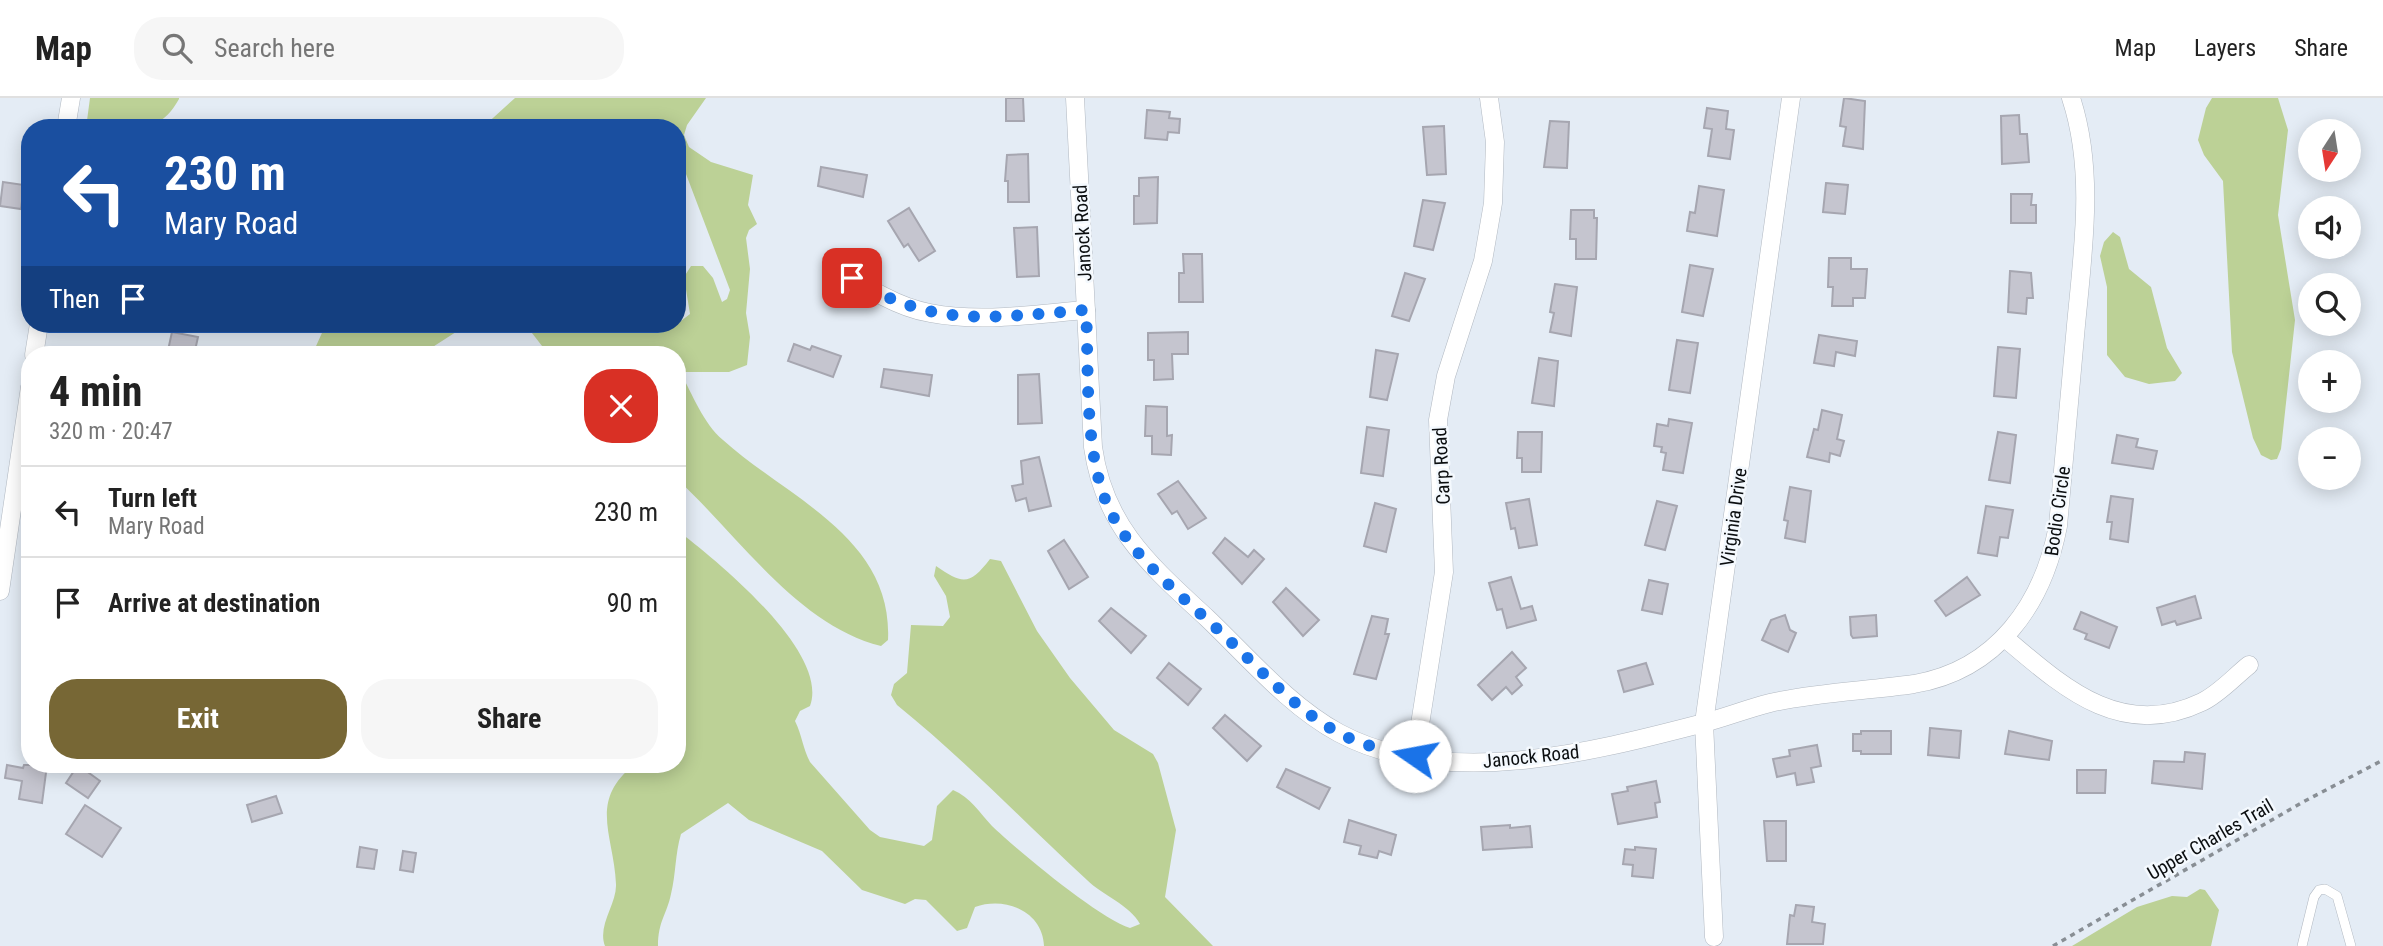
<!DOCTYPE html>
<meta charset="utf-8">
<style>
:root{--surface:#fff;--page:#f6f6f6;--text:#222;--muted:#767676;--line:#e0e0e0;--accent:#776735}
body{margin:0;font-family:"Roboto Condensed",sans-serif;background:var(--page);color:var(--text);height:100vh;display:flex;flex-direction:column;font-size:26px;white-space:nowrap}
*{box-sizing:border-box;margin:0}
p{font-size:23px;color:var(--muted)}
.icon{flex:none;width:38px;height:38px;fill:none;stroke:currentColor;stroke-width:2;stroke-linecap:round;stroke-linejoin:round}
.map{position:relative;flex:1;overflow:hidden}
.panel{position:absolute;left:21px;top:248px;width:665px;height:427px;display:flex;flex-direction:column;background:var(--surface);border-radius:28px;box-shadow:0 4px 18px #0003}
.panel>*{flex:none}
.guide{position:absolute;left:21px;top:21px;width:665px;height:214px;border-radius:28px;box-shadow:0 4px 18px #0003;background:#1a4fa0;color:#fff;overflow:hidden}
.needle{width:46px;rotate:192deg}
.fabs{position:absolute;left:2298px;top:21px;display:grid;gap:14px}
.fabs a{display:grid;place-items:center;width:63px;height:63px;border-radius:50%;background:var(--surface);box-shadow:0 4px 18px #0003;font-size:35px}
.pin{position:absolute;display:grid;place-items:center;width:60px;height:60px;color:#fff;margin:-30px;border-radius:14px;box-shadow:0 4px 10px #0006}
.me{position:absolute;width:77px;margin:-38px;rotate:282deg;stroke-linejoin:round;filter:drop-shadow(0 0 5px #0008)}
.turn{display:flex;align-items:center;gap:24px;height:147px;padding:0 28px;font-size:32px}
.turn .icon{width:91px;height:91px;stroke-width:2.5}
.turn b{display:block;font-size:49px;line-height:60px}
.then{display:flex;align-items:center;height:66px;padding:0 28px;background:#0003;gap:14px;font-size:26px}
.round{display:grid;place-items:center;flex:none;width:74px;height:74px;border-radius:28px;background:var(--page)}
.headline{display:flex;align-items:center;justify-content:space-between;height:119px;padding:0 28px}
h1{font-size:42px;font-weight:700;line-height:52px}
.action{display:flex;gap:14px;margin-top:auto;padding:14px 28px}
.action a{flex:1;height:80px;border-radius:28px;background:var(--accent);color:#fff;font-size:28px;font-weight:700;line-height:80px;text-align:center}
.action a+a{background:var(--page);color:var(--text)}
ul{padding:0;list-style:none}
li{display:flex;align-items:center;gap:21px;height:91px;padding:0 28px;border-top:2px solid var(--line)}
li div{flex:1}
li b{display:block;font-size:26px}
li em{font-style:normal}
header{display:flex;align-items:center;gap:42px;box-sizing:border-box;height:98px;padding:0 35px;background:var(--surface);border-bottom:2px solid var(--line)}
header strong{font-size:33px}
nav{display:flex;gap:38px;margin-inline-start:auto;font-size:24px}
.search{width:490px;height:63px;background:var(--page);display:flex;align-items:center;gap:18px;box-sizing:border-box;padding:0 24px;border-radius:28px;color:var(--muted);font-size:26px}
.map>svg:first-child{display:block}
.green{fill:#bcd196}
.building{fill:#c5c5cf;stroke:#a6a6b0;stroke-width:2}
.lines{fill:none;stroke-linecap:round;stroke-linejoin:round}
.lane-casing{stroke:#b1b8c1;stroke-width:10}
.street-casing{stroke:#b1b8c1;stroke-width:19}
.path{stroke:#888e94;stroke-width:3.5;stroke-dasharray:5 5;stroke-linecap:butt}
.lane{stroke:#fff;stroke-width:9}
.street{stroke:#fff;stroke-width:18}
.route{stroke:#1a73e8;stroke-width:12;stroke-dasharray:0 21.6}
.labels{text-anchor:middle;stroke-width:5;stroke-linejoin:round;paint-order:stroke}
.street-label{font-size:19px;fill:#0b0e10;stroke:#f4f9fe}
</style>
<header>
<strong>Map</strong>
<div class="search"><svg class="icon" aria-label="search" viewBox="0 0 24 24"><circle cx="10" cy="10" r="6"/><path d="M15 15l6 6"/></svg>Search here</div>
<nav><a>Map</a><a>Layers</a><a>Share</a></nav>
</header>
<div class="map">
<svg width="2383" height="848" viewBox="0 0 2383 848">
<rect width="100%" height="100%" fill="#e4ecf5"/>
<!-- green -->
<g class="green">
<path d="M 90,0 L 179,0 L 179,1 C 157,41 126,30 86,30 Z"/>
<path d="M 515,0 L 706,0 L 687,27 L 684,37 L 689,49 L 711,64 L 753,77 L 748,107 L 757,126 L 749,132 L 746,140 L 750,171 L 746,215 L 750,239 L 747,267 L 729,274 L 680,274 C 693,297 703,325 723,342 C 787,400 893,439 888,542 L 881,548 C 798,528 737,436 677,381 L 677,257 L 549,257 L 525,226 L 677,226 L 690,216 L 684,179 L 691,168 L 703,168 L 713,180 L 722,204 L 727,201 L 730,192 L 686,76 L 677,64 L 677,30 L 482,30 Z"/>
<polygon points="2212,0 2278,0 2288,32 2278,117 2295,222 2281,351 2277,361 2271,362 2261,357 2253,340 2232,254 2223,83 2204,57 2198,42 2206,10"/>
<polygon points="2113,134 2120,139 2129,171 2151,189 2167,250 2182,275 2175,283 2149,286 2125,279 2107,257 2107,189 2100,158 2104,144"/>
<polygon points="326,226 451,226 456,234 428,252 428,257 312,257"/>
<path d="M 677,432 C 716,462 830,554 810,608 L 800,613 L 795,623 C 802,637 803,651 810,664 L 870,732 L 880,739 L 924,748 L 932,742 L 937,708 L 953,692 C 970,699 980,715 992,728 C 1017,752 1100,821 1130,830 L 1140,826 C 1130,807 1102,797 1087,782 C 1023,723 965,662 897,607 L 891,597 L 894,586 L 907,575 L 911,527 L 943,528 L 950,519 L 946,498 L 934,478 L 936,468 C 963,487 970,487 990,461 L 1001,463 L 1037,533 L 1070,580 L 1114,632 L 1153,656 L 1158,665 L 1176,732 L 1165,799 L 1213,848 L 1044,848 C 1043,814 1006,798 975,809 L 967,830 L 957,833 L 926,802 L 915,801 L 905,806 L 862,792 L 822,753 L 749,722 L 728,705 L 681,736 C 675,756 676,776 671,796 C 667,816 658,823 658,848 L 605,848 C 597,827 617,806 616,786 C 614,738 588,703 634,667 L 677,667 Z"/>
<polygon points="2200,791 2205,792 2219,812 2211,848 2072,848 2137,809 2172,798 2187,799"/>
</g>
<!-- building -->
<g class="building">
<polygon points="1006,0 1023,0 1024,23 1006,23"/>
<polygon points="1844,0 1865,3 1863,51 1843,48 1846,29 1840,28"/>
<polygon points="1707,10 1728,13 1726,31 1734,32 1730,61 1708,58 1712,31 1704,30"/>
<polygon points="1147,12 1170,14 1169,20 1180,21 1179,35 1168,34 1167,42 1145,40"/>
<polygon points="2019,17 2020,36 2027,36 2029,64 2002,66 2001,18"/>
<polygon points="1550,23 1569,24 1567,70 1544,69"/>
<polygon points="1444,28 1446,76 1427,77 1423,29"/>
<polygon points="1028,56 1029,104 1008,104 1008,83 1005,83 1007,57"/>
<polygon points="821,69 867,77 863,99 818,88"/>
<polygon points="1158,79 1157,125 1134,126 1134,98 1139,98 1139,80"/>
<polygon points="3,84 24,87 21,111 0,108"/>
<polygon points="1826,85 1848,87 1845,116 1823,114"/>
<polygon points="1699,88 1724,92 1717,138 1687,133 1690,114 1695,115"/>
<polygon points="2011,96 2032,96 2031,107 2036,107 2036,125 2011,125"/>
<polygon points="1423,102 1445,105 1433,152 1414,148"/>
<polygon points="909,110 935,153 919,163 908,146 904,149 888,123"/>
<polygon points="1571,112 1594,112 1594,120 1597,120 1596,161 1576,161 1576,141 1570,141"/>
<polygon points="1037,129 1039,178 1017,179 1014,130"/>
<polygon points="1183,156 1202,156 1203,204 1179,204 1179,175 1184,175"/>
<polygon points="1829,160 1851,160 1851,171 1867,171 1865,200 1853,200 1853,208 1832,208 1833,189 1828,189"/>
<polygon points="1690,167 1713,171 1703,218 1682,214"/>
<polygon points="2010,173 2031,175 2033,200 2027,200 2026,216 2008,214"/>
<polygon points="1405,175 1425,181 1409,223 1392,218"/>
<polygon points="1555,186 1577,189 1571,238 1550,234 1554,215 1550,214"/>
<polygon points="172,234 198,239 194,257 167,257"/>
<polygon points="1188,234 1188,256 1172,256 1173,281 1154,282 1154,262 1148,262 1148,235"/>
<polygon points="1819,237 1857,243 1855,258 1836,254 1834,268 1814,265"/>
<polygon points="1677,242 1698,245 1690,295 1669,292"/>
<polygon points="794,246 810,252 812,248 841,258 833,279 788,263"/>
<polygon points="1998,249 2020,251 2016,300 1994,298"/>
<polygon points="1376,252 1398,256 1387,302 1370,299"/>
<polygon points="1539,260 1558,263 1554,308 1532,305"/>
<polygon points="884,271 932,277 929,298 881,289"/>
<polygon points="1039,276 1042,325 1018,326 1018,277"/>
<polygon points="1146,308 1167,309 1167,338 1172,337 1171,357 1152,356 1152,338 1145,338"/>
<polygon points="1822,312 1842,317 1837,341 1844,343 1840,358 1830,355 1829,364 1807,359 1814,331 1818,332"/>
<polygon points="1669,321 1692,325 1683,375 1663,372 1666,355 1661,354 1662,349 1654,348 1657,326 1668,328"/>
<polygon points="1367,329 1389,332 1383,378 1361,375"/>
<polygon points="1518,334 1542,334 1541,374 1522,374 1522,360 1517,360"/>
<polygon points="1998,334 2016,337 2010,385 1989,382"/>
<polygon points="2117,337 2138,341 2136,349 2157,353 2153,371 2112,365"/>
<polygon points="1039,359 1051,408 1029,413 1026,400 1016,403 1012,388 1023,386 1021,363"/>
<polygon points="1178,383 1206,420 1188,431 1177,413 1172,416 1158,396"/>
<polygon points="1790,389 1811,393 1805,444 1785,440 1788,423 1784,422"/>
<polygon points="2111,398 2133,401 2128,444 2110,441 2112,424 2107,424"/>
<polygon points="1529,401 1537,447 1519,450 1515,430 1511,431 1506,405"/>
<polygon points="1657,403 1677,408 1665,452 1645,447"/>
<polygon points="1375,405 1396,411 1386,454 1364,448"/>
<polygon points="1986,408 2013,412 2008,440 2000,439 1997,458 1978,455"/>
<polygon points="1225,440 1248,459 1254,452 1264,461 1242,486 1213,455"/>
<polygon points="1064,442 1088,479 1069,491 1048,453"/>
<polygon points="1511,479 1521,511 1532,508 1536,522 1507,530 1502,511 1497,512 1489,485"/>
<polygon points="1967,479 1980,497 1946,518 1935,503"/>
<polygon points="1649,482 1668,486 1662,516 1642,512"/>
<polygon points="1286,490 1319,522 1303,538 1273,504"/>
<polygon points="2195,498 2201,520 2177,527 2175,523 2162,527 2157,510"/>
<polygon points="1111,510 1146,538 1131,555 1099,523"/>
<polygon points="2081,514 2117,529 2109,550 2085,541 2087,536 2074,531"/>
<polygon points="1785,517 1790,532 1796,535 1788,554 1762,542 1771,522"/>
<polygon points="1876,517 1877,538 1853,540 1851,537 1850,519"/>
<polygon points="1372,518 1388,521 1385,536 1389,536 1376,581 1354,576"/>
<polygon points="1512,554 1526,570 1516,579 1522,587 1512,596 1506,589 1492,602 1478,587"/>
<polygon points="1169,565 1201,591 1188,607 1157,580"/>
<polygon points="1646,565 1653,586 1624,594 1618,573"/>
<polygon points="1225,617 1261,648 1247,663 1213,630"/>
<polygon points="1930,630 1961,633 1959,660 1928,657"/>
<polygon points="1861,633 1891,633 1891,656 1861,656 1861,653 1853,653 1853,636 1861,636"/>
<polygon points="2009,633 2052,643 2049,662 2005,656"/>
<polygon points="1817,647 1821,668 1811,670 1814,684 1797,687 1795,675 1777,679 1773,661 1790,658 1789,652"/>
<polygon points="2185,654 2205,656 2202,691 2152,685 2154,663 2184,664"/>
<polygon points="7,667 23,670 24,667 47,667 42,705 19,701 22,683 5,680"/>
<polygon points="78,667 100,683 88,700 66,685"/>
<polygon points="1286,671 1330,690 1319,711 1277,689"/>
<polygon points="2077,672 2106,672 2105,695 2077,695"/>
<polygon points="1656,683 1660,704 1655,705 1657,719 1618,726 1612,696 1628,693 1627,689"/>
<polygon points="276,698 282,715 252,724 247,707"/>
<polygon points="85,707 121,730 102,759 66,736"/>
<polygon points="1349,722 1396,737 1391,757 1379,753 1377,760 1359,756 1361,748 1344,744"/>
<polygon points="1764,723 1786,723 1786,763 1767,763"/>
<polygon points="1510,727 1510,730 1530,728 1532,749 1483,752 1481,729"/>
<polygon points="360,749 377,752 374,771 357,769"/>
<polygon points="1635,749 1656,751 1653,780 1632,778 1633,767 1623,766 1625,751 1635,752"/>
<polygon points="403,753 416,755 413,774 400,772"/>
<polygon points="1796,807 1814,809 1812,824 1825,826 1823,846 1787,846 1790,817 1794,818"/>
</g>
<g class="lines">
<!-- lane casing -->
<g class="lane-casing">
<polyline id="lane" points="2302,848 2314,799 2319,792 2325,791 2337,798 2351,848"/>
</g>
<!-- street casing -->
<g class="street-casing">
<g id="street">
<path d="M 1075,0 L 1093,349 C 1104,429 1151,468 1207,520 C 1248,559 1289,608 1339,635 C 1445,692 1592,654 1700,626 C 1724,620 1746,611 1770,605 C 1817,594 1866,593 1914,586 C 1997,572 2043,506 2058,428 C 2064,361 2070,294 2076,227 C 2083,152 2095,73 2071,0"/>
<polyline points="66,30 71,0"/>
<path d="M 834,168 C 863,187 895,209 930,215 C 981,225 1036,216 1086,212"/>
<polyline points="34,257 39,226"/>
<polyline points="0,493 30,289"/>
<path d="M 2005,540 C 2063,589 2121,643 2202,604 C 2219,596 2234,579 2249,567"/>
<polyline points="1415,658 1444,474 1438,322 1446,278 1483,163 1493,105 1495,44 1489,0"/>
<polyline points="1714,839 1704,625 1791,0"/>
</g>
</g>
<!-- path -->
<polyline class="path" points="2053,848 2303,704 2383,662"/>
<!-- lane -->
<use href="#lane" class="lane"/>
<!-- street -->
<use href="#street" class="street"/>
</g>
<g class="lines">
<!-- route -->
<path class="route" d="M 852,180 C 935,232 994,219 1086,212 C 1089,270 1084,346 1105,401 C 1127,459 1187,501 1230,543 C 1264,575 1297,613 1339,635 C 1363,648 1389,653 1415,658"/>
</g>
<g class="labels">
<!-- street labels -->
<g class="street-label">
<text transform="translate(1082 135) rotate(-93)" y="7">Janock Road</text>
<text transform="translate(1441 368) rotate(-93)" y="7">Carp Road</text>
<text transform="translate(2057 413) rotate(-82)" y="7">Bodio Circle</text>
<text transform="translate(1733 419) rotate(-82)" y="7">Virginia Drive</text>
<text transform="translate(1531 658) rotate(-6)" y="7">Janock Road</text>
<text transform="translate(2210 741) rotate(-30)" y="7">Upper Charles Trail</text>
</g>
</g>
</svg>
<div class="fabs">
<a><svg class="needle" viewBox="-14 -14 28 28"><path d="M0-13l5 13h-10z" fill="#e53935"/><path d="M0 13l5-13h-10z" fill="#767676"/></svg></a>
<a><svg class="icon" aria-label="sound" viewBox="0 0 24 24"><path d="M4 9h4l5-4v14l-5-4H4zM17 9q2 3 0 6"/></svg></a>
<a><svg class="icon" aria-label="search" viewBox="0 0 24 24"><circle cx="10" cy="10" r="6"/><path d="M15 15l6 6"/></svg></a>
<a>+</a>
<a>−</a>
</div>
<div class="pin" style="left:852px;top:180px;background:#d93025"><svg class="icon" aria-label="arrive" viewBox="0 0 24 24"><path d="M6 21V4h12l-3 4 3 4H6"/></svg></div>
<svg class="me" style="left:1415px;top:658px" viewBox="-20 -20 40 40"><circle r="19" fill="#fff"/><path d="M0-13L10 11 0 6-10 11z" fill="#1a73e8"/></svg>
<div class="guide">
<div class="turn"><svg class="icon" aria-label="left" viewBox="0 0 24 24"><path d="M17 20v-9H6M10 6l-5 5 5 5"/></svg><div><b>230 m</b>Mary Road</div></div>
<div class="then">Then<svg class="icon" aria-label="arrive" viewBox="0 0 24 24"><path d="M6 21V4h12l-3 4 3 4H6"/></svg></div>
</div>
<section class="panel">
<div class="headline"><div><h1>4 min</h1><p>320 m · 20:47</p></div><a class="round" style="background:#d93025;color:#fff"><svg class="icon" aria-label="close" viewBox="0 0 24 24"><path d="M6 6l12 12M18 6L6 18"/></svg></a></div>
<ul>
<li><svg class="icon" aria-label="left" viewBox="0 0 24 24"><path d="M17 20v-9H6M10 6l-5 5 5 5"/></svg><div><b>Turn left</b><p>Mary Road</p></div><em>230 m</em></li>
<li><svg class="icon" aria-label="arrive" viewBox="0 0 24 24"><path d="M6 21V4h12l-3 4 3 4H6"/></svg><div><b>Arrive at destination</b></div><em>90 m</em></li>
</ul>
<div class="action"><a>Exit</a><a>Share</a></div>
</section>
</div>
